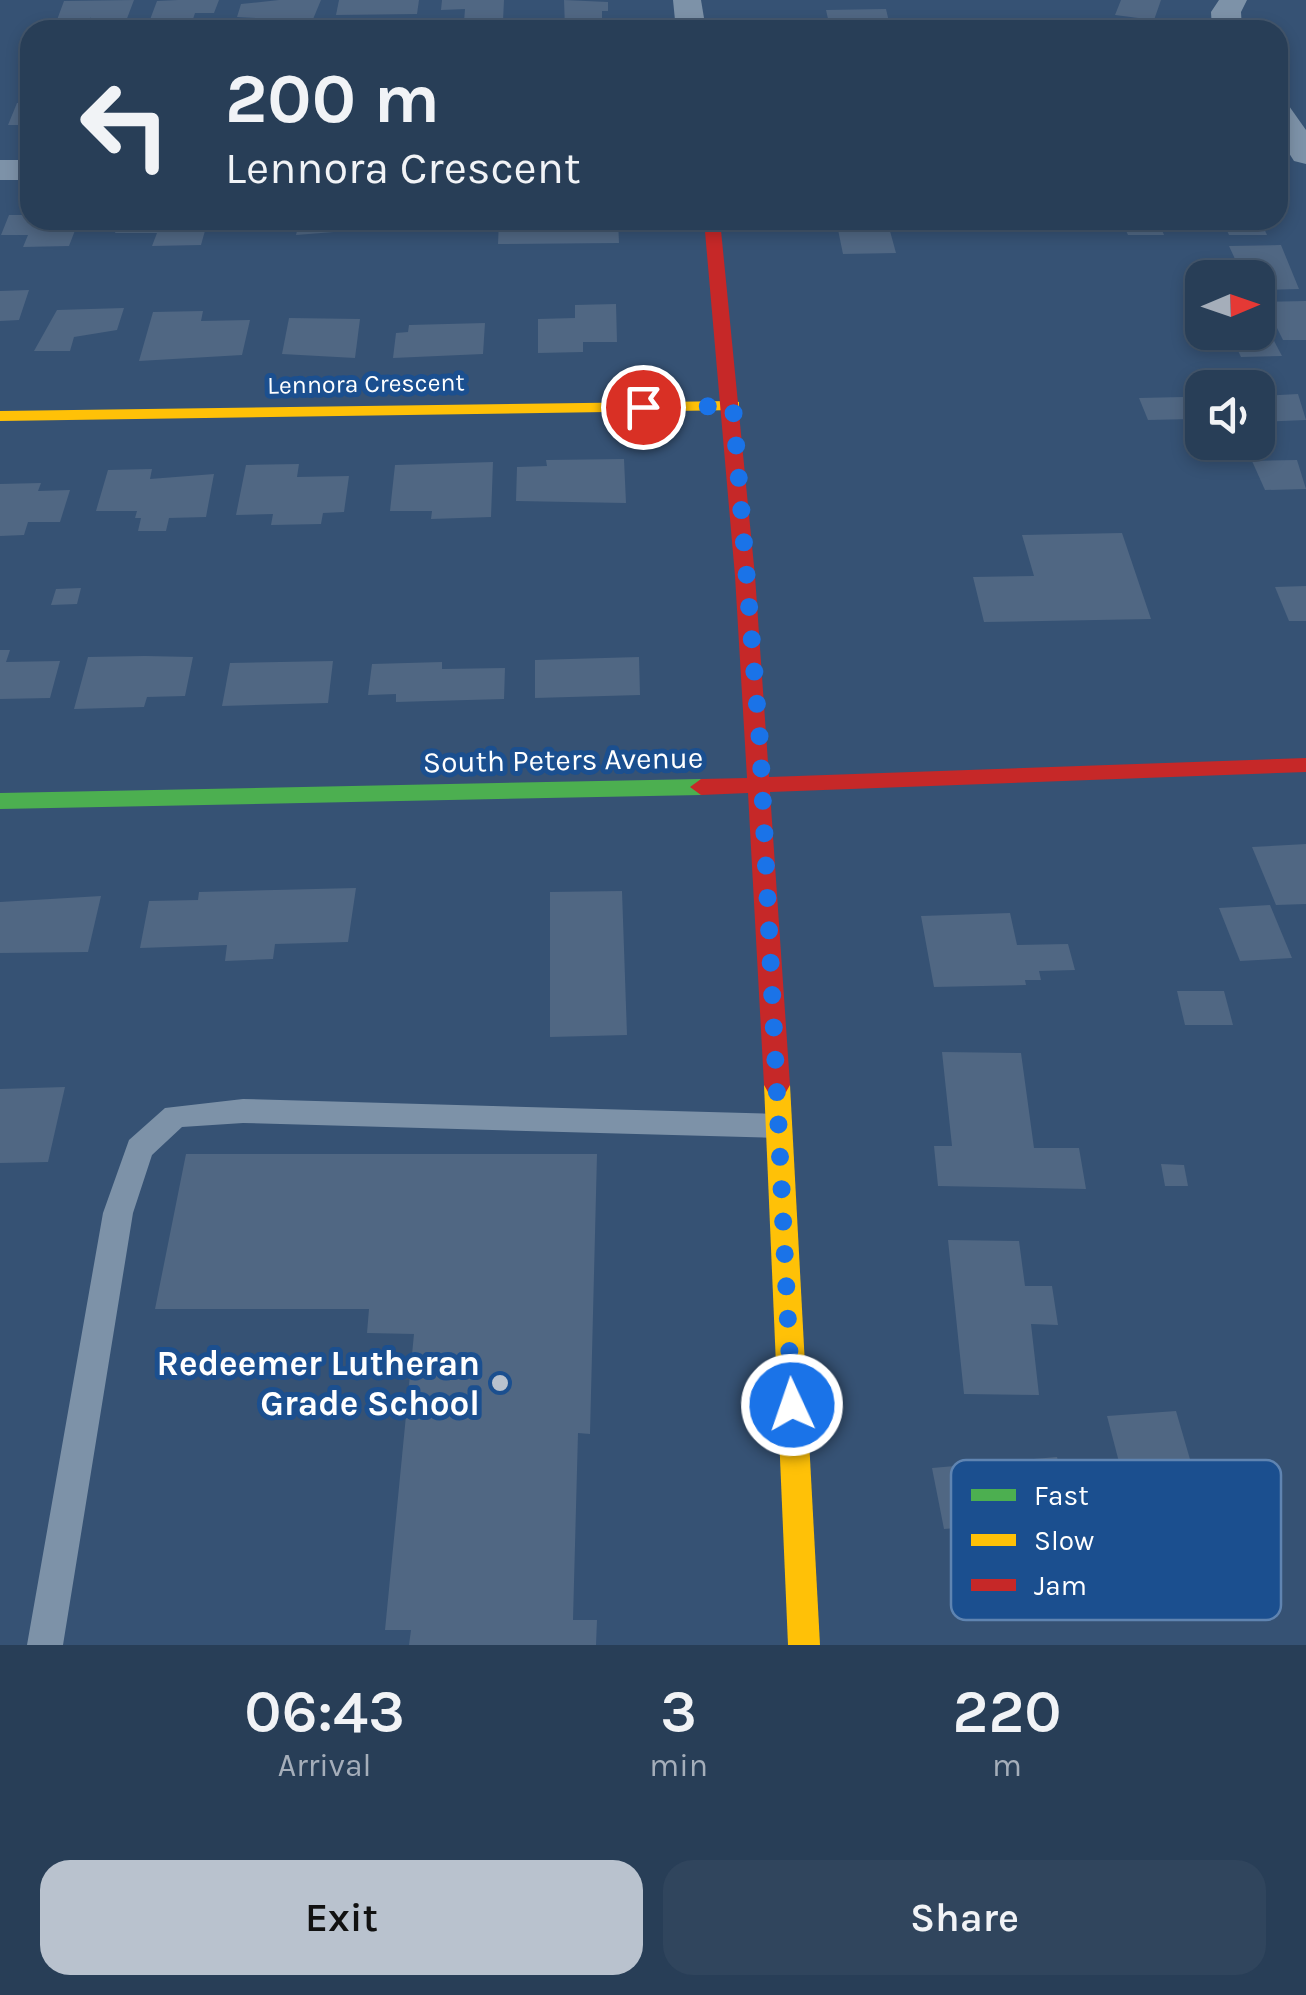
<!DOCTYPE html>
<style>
:root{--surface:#283e57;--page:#30455d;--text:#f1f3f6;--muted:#a5aeba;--line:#44576d;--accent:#b9c2ce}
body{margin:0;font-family:Karla,sans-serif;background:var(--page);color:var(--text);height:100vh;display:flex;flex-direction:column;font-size:38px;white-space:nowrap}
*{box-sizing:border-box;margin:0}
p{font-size:32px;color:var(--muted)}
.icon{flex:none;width:55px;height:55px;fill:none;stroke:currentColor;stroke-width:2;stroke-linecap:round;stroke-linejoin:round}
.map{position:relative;height:1645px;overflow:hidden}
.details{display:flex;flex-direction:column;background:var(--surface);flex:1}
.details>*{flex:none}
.guide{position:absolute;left:20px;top:20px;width:1268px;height:210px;border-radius:30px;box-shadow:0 5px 15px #0003,0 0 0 2px var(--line);background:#283e57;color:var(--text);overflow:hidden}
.needle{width:65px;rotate:88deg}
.controls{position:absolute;left:1185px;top:260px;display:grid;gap:20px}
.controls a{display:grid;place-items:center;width:90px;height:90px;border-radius:20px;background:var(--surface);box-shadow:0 5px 15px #0003,0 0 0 2px var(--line);font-size:50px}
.pin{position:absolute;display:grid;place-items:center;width:85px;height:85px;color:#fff;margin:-42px;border:5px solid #fff;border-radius:50%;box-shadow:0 2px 10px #0007}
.me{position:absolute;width:110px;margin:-55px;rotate:357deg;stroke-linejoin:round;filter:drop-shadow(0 0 8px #0008)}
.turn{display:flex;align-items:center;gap:35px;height:210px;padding:0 40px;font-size:45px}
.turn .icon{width:130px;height:130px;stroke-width:2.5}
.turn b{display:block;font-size:70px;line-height:85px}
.eta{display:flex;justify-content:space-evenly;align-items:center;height:170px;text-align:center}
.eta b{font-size:60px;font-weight:600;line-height:70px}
.primary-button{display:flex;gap:20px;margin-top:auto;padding:20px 40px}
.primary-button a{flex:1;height:115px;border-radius:30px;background:var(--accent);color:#111;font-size:40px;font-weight:600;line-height:115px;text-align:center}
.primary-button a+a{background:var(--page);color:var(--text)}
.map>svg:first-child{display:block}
.building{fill:#506783}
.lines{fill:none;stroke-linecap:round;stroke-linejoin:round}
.lane{fill:#7d92a8;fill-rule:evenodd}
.street{fill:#7d92a8;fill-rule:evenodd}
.fast{fill:#4caf50;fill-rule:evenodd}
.slow{fill:#ffc107;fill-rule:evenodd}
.jam{fill:#c62828;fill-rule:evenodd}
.route{stroke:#1a73e8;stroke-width:18;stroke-dasharray:0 32.4}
.poi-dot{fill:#b9c2ce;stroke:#1b4f8f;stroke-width:4}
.labels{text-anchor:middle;stroke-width:10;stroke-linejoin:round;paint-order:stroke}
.far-street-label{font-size:25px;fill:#fff;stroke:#1b4f8f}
.street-label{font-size:30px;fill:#fff;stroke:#1b4f8f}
.near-poi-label{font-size:35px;font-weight:bold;fill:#fff;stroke:#1b4f8f;text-anchor:end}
.key{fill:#1b4f8f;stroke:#5f84b1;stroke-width:2.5}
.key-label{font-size:28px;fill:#fff}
</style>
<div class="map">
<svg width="1306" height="1645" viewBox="0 0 1306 1645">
<rect width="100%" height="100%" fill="#365274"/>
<!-- building -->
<g class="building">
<polygon points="134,0 123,29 85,29 91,17 82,27 54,28 64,1"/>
<polygon points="178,0 219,0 214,13 195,13 191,25 148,25 157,1"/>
<polygon points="279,0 321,0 311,24 271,25 272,19 237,17 241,4"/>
<polygon points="339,0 419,0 417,14 336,15"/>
<polygon points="442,0 504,0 503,21 464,22 465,9 441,10"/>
<polygon points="564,0 608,2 608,11 602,11 602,27 565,28"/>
<polygon points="1121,0 1161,0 1154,20 1115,15"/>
<polygon points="886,9 889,22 829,23 826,10"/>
<polygon points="772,18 809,18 812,30 774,30"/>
<polygon points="17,103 30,103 30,125 8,125"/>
<polygon points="9,215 30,215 30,220 79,220 69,246 23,247 28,235 1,235"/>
<polygon points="119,220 208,220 201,245 152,246 157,233 115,233"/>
<polygon points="266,220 373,220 372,229 296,235 297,231 263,232"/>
<polygon points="499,220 618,220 619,243 498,244"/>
<polygon points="836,220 887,220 896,253 843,254"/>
<polygon points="1121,220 1158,220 1164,235 1128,235"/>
<polygon points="1222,220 1260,220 1267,235 1229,235"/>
<polygon points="1281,245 1299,289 1258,290 1258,278 1245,278 1241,269 1231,269 1226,259 1235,259 1229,246"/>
<polygon points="29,290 19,320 0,321 0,291"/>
<polygon points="1306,301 1306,340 1283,340 1264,302"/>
<polygon points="616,304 617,342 583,342 583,352 538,353 538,319 575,318 575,305"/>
<polygon points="124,308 117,330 74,337 70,351 34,351 57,310"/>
<polygon points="203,311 201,321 250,320 242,355 139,361 153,312"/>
<polygon points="289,318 360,319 355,358 282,354"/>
<polygon points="485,323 483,354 393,358 396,333 408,332 409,325"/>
<polygon points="1272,337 1282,356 1241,357 1232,338"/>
<polygon points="1298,394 1306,420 1258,422 1258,396"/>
<polygon points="1183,397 1192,419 1148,420 1139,398"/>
<polygon points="624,459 626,503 516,501 517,467 547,466 546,460"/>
<polygon points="1297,460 1306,489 1265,490 1252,461"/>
<polygon points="493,462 491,517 431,519 432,511 390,511 395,465"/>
<polygon points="299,464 297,477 349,476 344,512 323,513 321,524 271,525 273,514 236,515 246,465"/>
<polygon points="152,469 150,479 214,474 206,517 169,518 166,531 138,531 141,518 135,518 137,511 96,511 108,470"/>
<polygon points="41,483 38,491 70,490 60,522 28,522 24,535 0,536 0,484"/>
<polygon points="1122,533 1151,619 984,622 973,577 1034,576 1022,535"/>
<polygon points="1306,586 1306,621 1289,621 1275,587"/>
<polygon points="81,588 77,604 51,605 56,589"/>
<polygon points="0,650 10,650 6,662 60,661 50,698 0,699"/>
<polygon points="88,657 145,656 193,657 185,696 147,697 144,707 74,709"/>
<polygon points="639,657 640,695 535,698 535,660"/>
<polygon points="333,661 328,703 222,706 230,663"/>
<polygon points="442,662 442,669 505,668 504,699 396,702 396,694 368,695 372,664"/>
<polygon points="1306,844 1306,904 1276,905 1252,847"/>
<polygon points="356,888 348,942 275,944 273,959 225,961 227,945 140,948 149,901 198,900 199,892"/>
<polygon points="622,891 627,1035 550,1037 550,892"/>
<polygon points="101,896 88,952 0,953 0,902"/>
<polygon points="1270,905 1292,958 1240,961 1219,908"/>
<polygon points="1010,913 1017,945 1068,944 1075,970 1039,971 1041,980 1025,980 1026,985 934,987 921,916"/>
<polygon points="1177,991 1224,991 1233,1025 1185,1025"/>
<polygon points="942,1052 1021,1053 1034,1148 1079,1148 1086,1189 938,1186 934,1146 952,1146"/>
<polygon points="65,1087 48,1162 0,1163 0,1089"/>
<polygon points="186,1154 597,1154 590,1434 578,1433 573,1620 597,1620 596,1645 409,1645 411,1630 385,1630 414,1334 367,1333 369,1309 155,1309"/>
<polygon points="1161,1164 1184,1165 1188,1186 1165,1186"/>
<polygon points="948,1240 1019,1241 1025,1286 1052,1286 1058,1325 1031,1324 1039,1395 964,1394"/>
<polygon points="1176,1411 1196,1480 1125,1485 1107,1416"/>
<polygon points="1057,1457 1077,1537 1012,1542 1009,1524 944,1529 932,1468"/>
</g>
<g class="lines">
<!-- lane -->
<polygon class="lane" points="243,1099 778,1114 788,1118 792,1126 788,1134 778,1138 243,1123 182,1127 152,1155 133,1213 63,1645 27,1645 103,1213 129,1140 165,1108"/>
<!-- street -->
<g class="street">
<polygon points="673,0 701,0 706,30 676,30"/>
<polygon points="1219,0 1247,0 1241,12 1242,30 1212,30 1211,12"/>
<polygon points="1278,103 1289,106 1306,130 1306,164 1294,161 1278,136"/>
<rect x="0" y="160" width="30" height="20"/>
</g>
<!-- fast -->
<polygon class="fast" points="701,779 712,787 701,795 0,809 0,793"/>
<!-- slow -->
<g class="slow">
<polygon points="733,401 739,402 739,410 0,421 0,411"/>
<polygon points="777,1075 786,1078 790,1085 820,1645 788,1645 764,1085 768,1078"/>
</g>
<!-- jam -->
<polygon class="jam" points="704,220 720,220 755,576 769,777 1306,758 1306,772 770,792 790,1085 786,1092 777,1095 768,1092 764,1085 748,793 701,795 690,787 701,779 747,778 735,576"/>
</g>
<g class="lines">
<!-- route -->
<polyline class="route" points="643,407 733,406 760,742 792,1405"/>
</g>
<!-- markers -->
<circle class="poi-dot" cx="500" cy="1383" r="10"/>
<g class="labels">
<!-- far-street labels -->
<g class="far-street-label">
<text transform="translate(366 383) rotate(-1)" y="9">Lennora Crescent</text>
</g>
<!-- street labels -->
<g class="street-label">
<text transform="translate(563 760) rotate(-1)" y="10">South Peters Avenue</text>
</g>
<!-- near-poi labels -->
<g class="near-poi-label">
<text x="480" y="1375">Redeemer Lutheran<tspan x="480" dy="40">Grade School</tspan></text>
</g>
</g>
<!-- legend -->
<rect x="951" y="1460" width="330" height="160" rx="15" class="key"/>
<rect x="971" y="1489" width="45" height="12" fill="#4caf50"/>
<rect x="971" y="1534" width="45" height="12" fill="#ffc107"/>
<rect x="971" y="1579" width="45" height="12" fill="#c62828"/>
<g class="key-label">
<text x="1034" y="1505">Fast</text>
<text x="1034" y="1550">Slow</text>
<text x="1034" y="1595">Jam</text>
</g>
</svg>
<div class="controls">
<a><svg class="needle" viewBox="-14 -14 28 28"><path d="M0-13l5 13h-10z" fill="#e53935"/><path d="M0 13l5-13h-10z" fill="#a5aeba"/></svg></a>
<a><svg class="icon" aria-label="sound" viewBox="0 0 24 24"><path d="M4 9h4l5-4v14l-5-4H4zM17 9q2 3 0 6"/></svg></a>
</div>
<div class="pin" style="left:643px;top:407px;background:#d93025"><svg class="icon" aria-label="arrive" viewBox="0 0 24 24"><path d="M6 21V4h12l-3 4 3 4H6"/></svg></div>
<svg class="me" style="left:792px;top:1405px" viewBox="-20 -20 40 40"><circle r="17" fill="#1a73e8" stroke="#fff" stroke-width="3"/><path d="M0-11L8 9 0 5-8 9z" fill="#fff"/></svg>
<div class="guide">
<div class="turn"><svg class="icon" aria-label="left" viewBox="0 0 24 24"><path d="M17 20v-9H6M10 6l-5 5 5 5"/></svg><div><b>200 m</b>Lennora Crescent</div></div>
</div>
</div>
<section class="details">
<div class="eta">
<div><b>06:43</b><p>Arrival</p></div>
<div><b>3</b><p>min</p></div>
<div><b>220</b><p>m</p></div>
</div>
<div class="primary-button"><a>Exit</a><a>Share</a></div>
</section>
